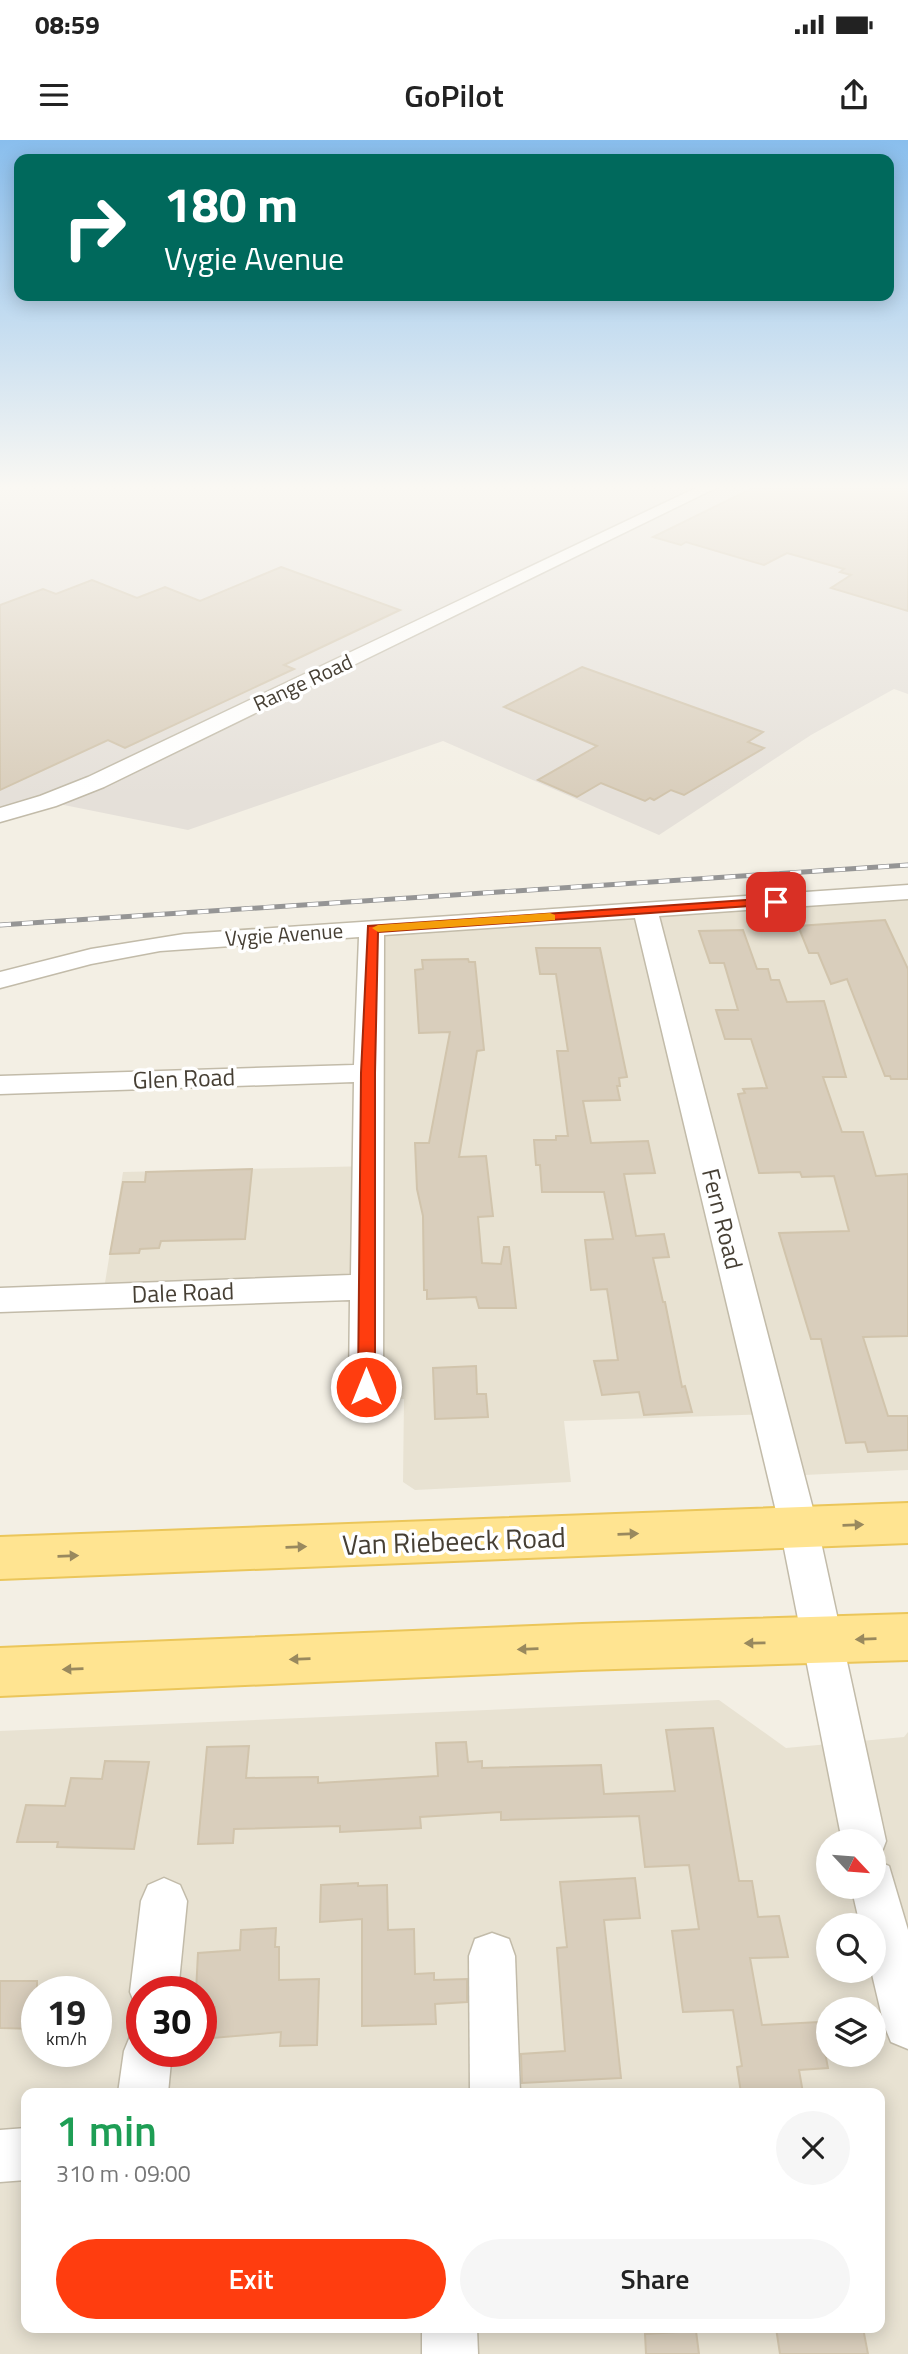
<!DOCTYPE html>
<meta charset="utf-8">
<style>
:root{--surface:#fff;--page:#f6f6f6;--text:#222;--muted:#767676;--accent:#ff3d0f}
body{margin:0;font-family:"Titillium Web",sans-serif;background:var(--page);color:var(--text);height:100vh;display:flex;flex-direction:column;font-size:26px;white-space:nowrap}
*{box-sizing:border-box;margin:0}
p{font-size:23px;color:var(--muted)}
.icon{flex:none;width:38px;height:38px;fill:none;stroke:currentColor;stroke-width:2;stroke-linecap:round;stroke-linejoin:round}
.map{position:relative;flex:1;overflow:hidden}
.panel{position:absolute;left:21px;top:1948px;width:864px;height:245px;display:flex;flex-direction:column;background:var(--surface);border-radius:14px;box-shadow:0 4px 18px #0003}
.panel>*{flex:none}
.top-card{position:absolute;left:14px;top:14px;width:880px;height:147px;border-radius:14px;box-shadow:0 4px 18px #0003;background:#00695c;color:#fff;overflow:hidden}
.needle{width:46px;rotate:116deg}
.fabs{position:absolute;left:816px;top:1689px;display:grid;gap:14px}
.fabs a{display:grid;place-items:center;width:70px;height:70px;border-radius:50%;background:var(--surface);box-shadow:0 4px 18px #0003;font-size:35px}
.speed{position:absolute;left:21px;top:1836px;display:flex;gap:14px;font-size:35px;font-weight:700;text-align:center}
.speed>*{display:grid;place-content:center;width:91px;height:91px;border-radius:50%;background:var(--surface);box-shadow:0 4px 18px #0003;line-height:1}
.speed small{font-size:18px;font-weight:400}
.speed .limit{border:10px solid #d22;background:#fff;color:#111}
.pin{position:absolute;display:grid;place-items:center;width:60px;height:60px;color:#fff;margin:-30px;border-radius:14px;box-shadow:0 4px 10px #0006}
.me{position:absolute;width:77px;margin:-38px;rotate:0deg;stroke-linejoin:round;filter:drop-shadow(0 0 5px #0008)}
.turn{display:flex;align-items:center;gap:24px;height:147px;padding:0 35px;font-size:32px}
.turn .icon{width:91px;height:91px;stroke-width:2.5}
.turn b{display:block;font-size:49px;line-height:60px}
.round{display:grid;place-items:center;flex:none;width:74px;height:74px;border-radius:37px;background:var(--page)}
.summary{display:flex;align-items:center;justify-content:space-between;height:119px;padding:0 35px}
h1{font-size:42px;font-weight:600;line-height:52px;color:#1e9e55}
.button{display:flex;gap:14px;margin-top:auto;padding:14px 35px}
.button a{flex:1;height:80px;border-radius:42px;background:var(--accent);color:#fff;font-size:28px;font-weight:600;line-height:80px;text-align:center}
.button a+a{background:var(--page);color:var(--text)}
.status{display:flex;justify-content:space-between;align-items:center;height:49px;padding:0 35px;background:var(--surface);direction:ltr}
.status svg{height:19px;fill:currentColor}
header{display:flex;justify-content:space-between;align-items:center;height:91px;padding:0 35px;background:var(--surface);font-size:32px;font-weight:600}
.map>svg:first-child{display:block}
.residential{fill:#e8e2d2;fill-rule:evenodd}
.industrial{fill:#e5e0d9}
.building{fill:#d9cebc;stroke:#d1c4ac;stroke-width:2}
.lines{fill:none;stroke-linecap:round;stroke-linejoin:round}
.minor-casing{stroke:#c2bba9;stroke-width:3}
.major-casing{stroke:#ebc65a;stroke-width:4}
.minor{fill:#fff;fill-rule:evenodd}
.major{fill:#ffe491;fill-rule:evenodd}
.rail-casing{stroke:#959595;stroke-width:5}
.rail{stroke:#fff;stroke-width:3.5;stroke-dasharray:11;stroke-linecap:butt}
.oneway{fill:#99895e}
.route{fill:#ff3d0f;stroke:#a6280a;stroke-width:2}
.slow{fill:#f59e0b}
.labels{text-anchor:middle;stroke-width:7;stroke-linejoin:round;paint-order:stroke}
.far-street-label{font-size:21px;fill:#463f34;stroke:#fff}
.street-label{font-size:24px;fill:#463f34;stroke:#fff}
.near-street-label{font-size:28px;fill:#463f34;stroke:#fff}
</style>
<div class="status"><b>08:59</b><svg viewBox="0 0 49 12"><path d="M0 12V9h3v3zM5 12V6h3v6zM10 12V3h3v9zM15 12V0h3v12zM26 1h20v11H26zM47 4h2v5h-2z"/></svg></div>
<header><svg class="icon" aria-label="menu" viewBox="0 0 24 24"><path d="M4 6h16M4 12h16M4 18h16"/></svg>GoPilot<svg class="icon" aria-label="share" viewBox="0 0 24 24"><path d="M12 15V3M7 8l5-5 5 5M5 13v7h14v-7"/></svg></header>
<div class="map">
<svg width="908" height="2214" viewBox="0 0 908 2214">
<rect width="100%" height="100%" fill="#f3efe4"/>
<!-- residential -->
<g class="residential">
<polygon points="908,753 908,1330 784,1336 769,1274 564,1281 571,1342 415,1350 403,1342 404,1259 363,1258 364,1146 103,1155 123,1032 371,1026 375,790"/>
<path d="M 719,1560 L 786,1608 L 904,1597 L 908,1592 L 908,2214 L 0,2214 L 0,1591 ZM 828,1701 L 873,1701 L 873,1746 L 828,1746 ZM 828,1785 L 873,1785 L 873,1830 L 828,1830 ZM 37,1852 L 96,1852 L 96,1911 L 37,1911 ZM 142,1852 L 201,1852 L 201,1911 L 142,1911 ZM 828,1869 L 873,1869 L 873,1914 L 828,1914 ZM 26,1953 L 880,1953 L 880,2188 L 26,2188 Z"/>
</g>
<!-- industrial -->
<polygon class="industrial" points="0,345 908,345 908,554 894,549 811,595 659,695 443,601 188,690 49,662 0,676"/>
<!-- building -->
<g class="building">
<polygon points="759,345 908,345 908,471 831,448 851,435 840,432 844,429 787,413 764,425 686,402 681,405 653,397"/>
<polygon points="281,427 400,470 284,525 294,529 125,608 108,600 0,650 0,465 43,449 56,454 92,440 137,458 165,447 200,461"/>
<polygon points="582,527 763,592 748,602 764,608 684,655 671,650 654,660 650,658 645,661 601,643 577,657 538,640 597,606 504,567"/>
<polygon points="885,780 908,829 908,939 891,939 890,936 885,936 847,839 831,844 818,813 809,813 798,786"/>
<polygon points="743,790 757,829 768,829 771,840 779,840 787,862 824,861 846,937 823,937 842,992 863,992 876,1036 908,1034 908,1196 863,1197 888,1276 908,1276 908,1310 868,1312 865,1302 846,1303 821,1199 811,1199 779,1093 849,1091 834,1036 802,1037 800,1032 759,1033 738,954 745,953 743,949 767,948 751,899 725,899 716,870 738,870 724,823 710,823 699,791"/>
<polygon points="536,808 600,808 627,937 619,938 620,946 617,946 620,960 583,961 591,1003 648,1001 655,1033 624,1034 636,1096 664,1094 669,1117 653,1118 663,1162 665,1162 682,1247 685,1246 692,1272 644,1275 639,1252 602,1255 594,1221 618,1220 607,1149 591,1150 585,1100 613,1099 604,1052 542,1052 540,1025 536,1025 534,1000 556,1000 556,996 568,996 557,911 568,911 556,834 540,834"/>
<polygon points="468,819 469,822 475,822 484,910 477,911 459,1017 486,1016 493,1076 478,1077 482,1123 501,1124 504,1107 509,1107 516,1168 479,1168 476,1157 427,1159 427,1150 424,1150 423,1076 417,1049 415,1003 429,1003 450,892 419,893 415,830 423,829 422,820"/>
<polygon points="252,1029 245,1099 161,1101 159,1108 140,1109 139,1113 110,1114 123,1042 145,1042 146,1032"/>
<polygon points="476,1226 477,1254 486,1254 488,1277 435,1279 433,1228"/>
<polygon points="713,1588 739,1741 752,1741 758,1777 779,1776 788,1817 750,1818 762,1885 819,1882 828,1928 799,1930 803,1953 741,1953 737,1927 742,1926 733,1870 683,1872 672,1791 699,1789 689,1725 645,1727 639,1676 501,1680 501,1672 420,1677 421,1688 340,1692 340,1686 234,1689 233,1703 198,1704 207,1607 249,1606 246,1638 318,1637 318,1643 438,1636 436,1603 466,1602 468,1622 482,1621 482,1628 601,1625 604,1654 675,1651 666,1590"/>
<polygon points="105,1621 149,1622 134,1709 57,1707 58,1702 17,1702 26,1665 65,1666 71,1638 102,1639"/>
<polygon points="635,1738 640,1778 604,1780 621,1938 522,1943 521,1914 565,1911 557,1808 567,1807 560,1742"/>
<polygon points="358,1743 358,1746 387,1745 388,1790 414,1789 415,1834 434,1833 434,1840 467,1839 467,1862 435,1864 436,1884 362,1886 362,1779 320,1782 321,1745"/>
<polygon points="276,1788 275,1807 279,1807 279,1840 319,1839 317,1905 280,1906 281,1892 213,1898 215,1867 201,1868 201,1852 196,1852 198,1813 240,1810 241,1790"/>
<polygon points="0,1841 37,1841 37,1889 0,1888"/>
<polygon points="776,2188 863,2188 868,2214 780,2214"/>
<polygon points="696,2191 699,2214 646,2214 645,2194"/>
</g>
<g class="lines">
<!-- minor casing -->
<g class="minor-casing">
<g id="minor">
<polygon points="702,345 722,345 104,647 56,666 0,682 0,668 40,656 88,637"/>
<polygon points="908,745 908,759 659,776 818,1388 886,1701 880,1717 873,1719 873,1701 842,1701 780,1388 635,778 384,795 383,1247 378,1257 366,1261 354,1257 349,1247 350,1160 0,1172 0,1148 351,1135 354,942 0,954 0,936 354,925 359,797 160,811 91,824 0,848 0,832 91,809 184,794"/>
<polygon points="873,1719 889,1726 908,1790 908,1909 891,1902 884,1885 871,1830 873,1830 873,1785 860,1785 851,1746 873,1746"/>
<polygon points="164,1738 180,1745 187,1761 178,1852 142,1852 142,1871 137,1869 130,1852 141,1761 148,1745"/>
<polygon points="492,1793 509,1799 515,1816 520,1953 470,1953 469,1816 475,1799"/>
<polygon points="142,1889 142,1911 172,1911 168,1953 118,1953 124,1911 131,1894"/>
<polygon points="26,1988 26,2040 0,2042 0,1990"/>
<polygon points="422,2188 477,2188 478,2214 422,2214"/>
</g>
</g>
<!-- major casing -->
<g class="major-casing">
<g id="major">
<polygon points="908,1363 908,1403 0,1439 0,1397"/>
<polygon points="908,1474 908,1520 582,1530 0,1556 0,1508 582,1484"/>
</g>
</g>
<!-- minor -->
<use href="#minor" class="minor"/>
<!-- major -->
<use href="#major" class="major"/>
<!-- rail casing -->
<g class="rail-casing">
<polyline id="rail" points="0,785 908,725"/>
</g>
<!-- rail -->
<use href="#rail" class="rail"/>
</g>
<!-- one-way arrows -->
<defs><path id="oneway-solid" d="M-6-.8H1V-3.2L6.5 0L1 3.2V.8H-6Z" transform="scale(1.75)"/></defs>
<g class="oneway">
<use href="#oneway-solid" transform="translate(853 1385) rotate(-2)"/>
<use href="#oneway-solid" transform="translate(628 1394) rotate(-2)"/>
<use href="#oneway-solid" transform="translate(296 1407) rotate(-2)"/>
<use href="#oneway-solid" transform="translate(68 1416) rotate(-2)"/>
<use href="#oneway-solid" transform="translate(866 1499) rotate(178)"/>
<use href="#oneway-solid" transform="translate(755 1503) rotate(179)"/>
<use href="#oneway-solid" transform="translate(528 1509) rotate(178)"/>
<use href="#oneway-solid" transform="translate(300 1519) rotate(178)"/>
<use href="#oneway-solid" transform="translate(73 1529) rotate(178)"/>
</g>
<!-- sky -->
<linearGradient id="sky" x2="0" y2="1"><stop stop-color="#89beed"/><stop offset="0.53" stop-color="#faf8f3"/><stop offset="1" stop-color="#faf8f3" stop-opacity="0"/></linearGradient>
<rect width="908" height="655" fill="url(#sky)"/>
<!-- route -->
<polygon class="route" points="776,758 782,762 780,764 378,792 375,933 375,1247 372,1251 360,1251 358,1247 361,933 368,786"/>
<!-- slow -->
<polygon class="slow" points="550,773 555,775 555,780 378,792 372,788 378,785"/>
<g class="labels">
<!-- far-street labels -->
<g class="far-street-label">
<text transform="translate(303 543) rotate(-25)" y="7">Range Road</text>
<text transform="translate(284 795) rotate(-4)" y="7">Vygie Avenue</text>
</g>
<!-- street labels -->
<g class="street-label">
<text transform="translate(184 939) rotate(-2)" y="8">Glen Road</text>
<text transform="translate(722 1079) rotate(76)" y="8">Fern Road</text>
<text transform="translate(183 1153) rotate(-2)" y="8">Dale Road</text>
</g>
<!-- near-street labels -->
<g class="near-street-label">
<text transform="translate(454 1401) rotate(-2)" y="10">Van Riebeeck Road</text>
</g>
</g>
</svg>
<div class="fabs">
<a><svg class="needle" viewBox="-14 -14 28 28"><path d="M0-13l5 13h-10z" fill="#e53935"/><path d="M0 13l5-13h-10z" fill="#767676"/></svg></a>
<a><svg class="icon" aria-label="search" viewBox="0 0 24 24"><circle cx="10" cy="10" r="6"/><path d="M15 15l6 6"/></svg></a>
<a><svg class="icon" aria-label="layers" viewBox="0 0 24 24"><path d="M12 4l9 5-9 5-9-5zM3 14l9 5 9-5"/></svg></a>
</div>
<div class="speed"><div>19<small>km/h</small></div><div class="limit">30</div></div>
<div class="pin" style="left:776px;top:762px;background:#d93025"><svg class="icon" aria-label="arrive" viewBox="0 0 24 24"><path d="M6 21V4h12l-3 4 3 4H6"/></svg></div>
<svg class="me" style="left:366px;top:1247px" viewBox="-20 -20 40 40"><circle r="17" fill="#ff3d0f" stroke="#fff" stroke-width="3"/><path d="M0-11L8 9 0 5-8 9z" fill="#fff"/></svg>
<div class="top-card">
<div class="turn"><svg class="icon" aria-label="right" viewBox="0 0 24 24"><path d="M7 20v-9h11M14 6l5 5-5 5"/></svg><div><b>180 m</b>Vygie Avenue</div></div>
</div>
<section class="panel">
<div class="summary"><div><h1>1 min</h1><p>310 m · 09:00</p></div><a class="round"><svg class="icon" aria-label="close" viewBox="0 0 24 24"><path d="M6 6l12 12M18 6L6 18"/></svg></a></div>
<div class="button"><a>Exit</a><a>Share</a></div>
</section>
</div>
